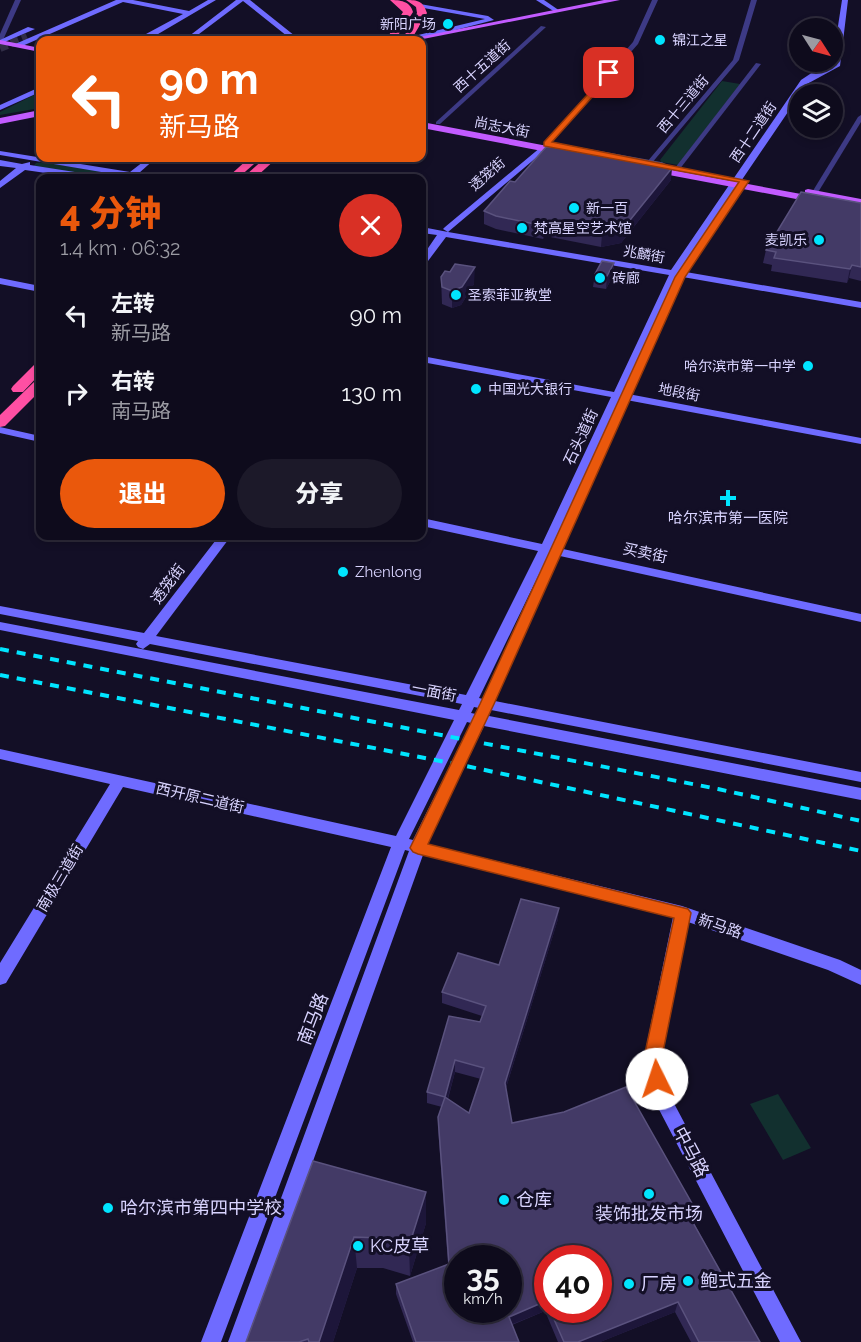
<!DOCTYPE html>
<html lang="zh">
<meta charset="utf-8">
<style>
:root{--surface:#0e0b1c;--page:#1c1929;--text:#f1f3f6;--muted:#9b9ba3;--line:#2e2b3b;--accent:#ea580c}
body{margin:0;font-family:Raleway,"Noto Sans SC",sans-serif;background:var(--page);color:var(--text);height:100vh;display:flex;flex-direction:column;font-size:22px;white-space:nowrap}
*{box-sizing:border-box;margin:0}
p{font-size:20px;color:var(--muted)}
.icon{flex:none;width:33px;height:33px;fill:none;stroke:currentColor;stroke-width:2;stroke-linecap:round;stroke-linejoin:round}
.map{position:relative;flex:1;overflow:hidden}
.details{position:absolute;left:36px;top:174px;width:390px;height:366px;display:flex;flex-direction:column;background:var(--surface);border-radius:12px;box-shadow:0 3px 9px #0003,0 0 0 2px var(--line)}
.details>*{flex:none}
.top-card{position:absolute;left:36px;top:36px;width:390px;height:126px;border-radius:12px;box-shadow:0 3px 9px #0003,0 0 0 2px var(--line);background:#ea580c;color:#fff;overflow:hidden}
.needle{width:39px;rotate:126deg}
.tools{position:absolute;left:789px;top:18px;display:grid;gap:12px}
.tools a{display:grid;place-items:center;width:54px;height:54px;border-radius:50%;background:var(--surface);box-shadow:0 3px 9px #0003,0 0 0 2px var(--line);font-size:30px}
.speed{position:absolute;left:444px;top:1245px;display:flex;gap:12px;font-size:30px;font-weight:700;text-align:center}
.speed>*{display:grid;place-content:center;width:78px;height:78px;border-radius:50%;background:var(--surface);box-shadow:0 3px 9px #0003,0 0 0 2px var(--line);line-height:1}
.speed small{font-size:15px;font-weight:400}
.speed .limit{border:9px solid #d22;background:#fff;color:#111}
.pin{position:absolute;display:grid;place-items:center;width:51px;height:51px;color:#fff;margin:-26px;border-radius:12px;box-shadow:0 3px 9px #0006}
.me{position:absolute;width:66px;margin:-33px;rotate:356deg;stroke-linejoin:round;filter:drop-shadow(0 0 4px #0008)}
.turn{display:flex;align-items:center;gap:21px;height:126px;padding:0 24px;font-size:27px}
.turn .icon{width:78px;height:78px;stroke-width:2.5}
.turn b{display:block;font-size:42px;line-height:51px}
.round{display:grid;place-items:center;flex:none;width:63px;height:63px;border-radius:32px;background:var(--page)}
.overview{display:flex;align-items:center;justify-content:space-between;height:102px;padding:0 24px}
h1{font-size:36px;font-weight:800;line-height:45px;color:var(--accent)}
.cta{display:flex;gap:12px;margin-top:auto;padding:12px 24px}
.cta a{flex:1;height:69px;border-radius:36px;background:var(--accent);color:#fff;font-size:24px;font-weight:800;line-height:69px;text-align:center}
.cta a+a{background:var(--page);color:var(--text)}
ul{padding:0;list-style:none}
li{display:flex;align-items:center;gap:18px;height:78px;padding:0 24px}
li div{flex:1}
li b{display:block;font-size:22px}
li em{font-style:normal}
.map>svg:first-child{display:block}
.green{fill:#12302f}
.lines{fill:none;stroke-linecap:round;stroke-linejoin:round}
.secondary-tunnel{stroke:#312d47;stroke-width:8;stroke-dasharray:8 4;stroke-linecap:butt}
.street{fill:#3d3a85;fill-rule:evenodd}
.secondary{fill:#6f6bff;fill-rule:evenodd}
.primary{fill:#c25bff;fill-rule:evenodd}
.highway{fill:#ff4fa3;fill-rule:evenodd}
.rail{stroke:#00e5ff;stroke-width:4;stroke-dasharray:9 8;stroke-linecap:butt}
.wall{fill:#312854;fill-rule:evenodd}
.shaded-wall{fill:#1d163a}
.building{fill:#433a66;stroke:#5a527e;stroke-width:1.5;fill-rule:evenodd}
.route{fill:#ea580c;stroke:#983908;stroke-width:1.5}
.poi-dot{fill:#00e5ff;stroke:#130f26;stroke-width:2}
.labels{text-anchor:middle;stroke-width:6;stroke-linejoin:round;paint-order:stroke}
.far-poi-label{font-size:14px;fill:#d9d4ff;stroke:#130f26;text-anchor:start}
.far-street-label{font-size:14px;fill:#d9d4ff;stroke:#130f26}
.street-label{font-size:15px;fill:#d9d4ff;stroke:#130f26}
.poi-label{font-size:15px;fill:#d9d4ff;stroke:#130f26}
.near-street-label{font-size:18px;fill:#d9d4ff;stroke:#130f26}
.near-poi-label{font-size:18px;fill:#d9d4ff;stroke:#130f26;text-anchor:start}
</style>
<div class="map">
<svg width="861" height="1342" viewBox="0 0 861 1342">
<rect width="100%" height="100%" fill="#130f26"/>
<!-- green -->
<g class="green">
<polygon points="722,81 740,84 678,165 661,162 660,160"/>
<polygon points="40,92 40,108 0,115 0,112"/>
<polygon points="43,162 120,175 124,177 104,178 33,167 36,163"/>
<polygon points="778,1094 811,1148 783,1160 750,1104"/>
</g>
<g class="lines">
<!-- secondary-tunnel -->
<polyline class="secondary-tunnel" points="0,48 27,37"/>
<!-- street -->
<g class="street">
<polygon points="15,0 21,0 3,40 0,42 0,34"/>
<polygon points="652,0 658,0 638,44 549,145 545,145 545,143 633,42"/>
<polygon points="751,0 757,0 739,60 651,164 647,164 647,162 733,60"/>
<polygon points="541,26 546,27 440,124 436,124 436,122"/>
<polygon points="756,63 761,64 679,170 675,170 675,168"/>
<polygon points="861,115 861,122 817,194 812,195 811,194 858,117"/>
</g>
<!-- secondary -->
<g class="secondary">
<polygon points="116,0 133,0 189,11 208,0 216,0 153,37 152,40 146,40 146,34 183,14 123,2 20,47 13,45"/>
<polygon points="236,0 250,0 300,40 292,40 243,1 191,40 184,40"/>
<polygon points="536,0 544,0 560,11 555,12"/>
<path d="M 842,0 L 848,0 L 840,66 L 807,84 L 680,271 L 861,302 L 861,308 L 677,276 L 623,393 L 861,438 L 861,444 L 621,399 L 586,475 L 593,476 L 595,478 L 563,549 L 861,614 L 861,622 L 560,556 L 495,701 L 861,772 L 861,782 L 491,710 L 489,716 L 861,788 L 861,800 L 484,726 L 427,844 L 682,906 L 840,960 L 861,970 L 861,985 L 828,970 L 688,922 L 661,1062 L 669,1094 L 801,1342 L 780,1342 L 652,1096 L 643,1062 L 673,917 L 423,855 L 248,1342 L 228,1342 L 409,851 L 405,850 L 221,1342 L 201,1342 L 391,847 L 123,787 L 6,983 L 0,985 L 0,963 L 110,784 L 0,759 L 0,749 L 396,836 L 454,720 L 0,630 L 0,622 L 459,710 L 462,704 L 150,644 L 143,649 L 138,647 L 136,644 L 138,641 L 0,614 L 0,606 L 144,633 L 219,536 L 231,536 L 156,636 L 466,695 L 538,551 L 422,526 L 422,518 L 542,544 L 611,397 L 422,362 L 422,356 L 614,392 L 669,275 L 446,237 L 425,265 L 422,266 L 422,257 L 437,235 L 422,233 L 422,227 L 448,232 L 443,229 L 445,227 L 547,142 L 550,142 L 550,146 L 448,232 L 671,270 L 801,80 L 813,72 L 832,65 ZM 541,570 L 483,699 L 479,698 ZM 474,707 L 479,708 L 476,714 L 471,713 ZM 467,722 L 471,723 L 413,840 L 409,839 Z"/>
<polygon points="420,4 488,16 494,20 417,40 413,38 414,36 485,19 418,7"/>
<polygon points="28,27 35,29 0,44 0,40"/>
<polygon points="40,87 40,92 0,110 0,105"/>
<polygon points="0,151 130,172 148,158 156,158 139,173 156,178 124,178 125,176 0,155"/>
<polygon points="0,160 22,164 30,162 30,165 94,175 98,178 81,178 25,170 0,188 0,181 16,168 0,166"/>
<polygon points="0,278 40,286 40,292 0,284"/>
<polygon points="0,427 40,436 40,442 0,433"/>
</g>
<!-- primary -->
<g class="primary">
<polygon points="604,0 620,0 418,40 404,40"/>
<polygon points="0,40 40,48 40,52 0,44"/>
<polygon points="40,110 40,116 0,124 0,118"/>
<polygon points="422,122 563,149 568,152 563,155 422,128"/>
<polygon points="651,166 817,197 822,200 817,203 648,171 648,167"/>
<polygon points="808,189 861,199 861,205 805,194 805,190"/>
</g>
<!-- highway -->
<g class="highway">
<path d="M 390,0 C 400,0 410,1 413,12 L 395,40 L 386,40 L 403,12 Z"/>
<path d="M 406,0 C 418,0 423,1 427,13 L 411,40 L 402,40 L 417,13 L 416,7 Z"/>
<polygon points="249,158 261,158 238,178 227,178"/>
<polygon points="265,158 277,158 255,178 245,178 246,175"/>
<polygon points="40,363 40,374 23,392 13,392 11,389 13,386 35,364"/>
<polygon points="40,380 40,391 5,426 0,427 0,415 35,381"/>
</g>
<!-- rail -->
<g class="rail">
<polyline points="0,649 718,789 861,821"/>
<polyline points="0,675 466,766 861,851"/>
</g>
</g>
<!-- wall -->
<g class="wall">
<polygon points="671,180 621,243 601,247 545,236 543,239 496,229 484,224 484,211 515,182"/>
<polygon points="861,203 861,281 849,278 847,283 771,271 772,265 763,263 766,250"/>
<polygon points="614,263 613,276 606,289 593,287 595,274"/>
<polygon points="441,277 474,284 461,305 452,308 442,304"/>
<path d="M 558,919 L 506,1088 L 512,1123 L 695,1225 L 760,1342 L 691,1342 L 675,1312 L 600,1342 L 558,1342 L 545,1311 L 512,1325 L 519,1342 L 413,1342 L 396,1294 L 396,1284 L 448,1264 L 438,1128 L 438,1117 L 442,1107 L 427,1103 L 427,1092 L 480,1022 L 482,1016 L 442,1003 L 442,992 L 499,965 ZM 455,1072 L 481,1079 L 469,1113 L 448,1099 ZM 548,1258 L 598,1310 L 548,1310 Z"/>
<polygon points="313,1161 426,1223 410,1276 383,1268 357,1268 333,1342 246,1342"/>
</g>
<!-- shaded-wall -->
<g class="shaded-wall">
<polygon points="672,168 671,180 621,243 601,247 602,234"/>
<polygon points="546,223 545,236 543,239 544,226"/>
<polygon points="614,263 613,276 606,289 607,276"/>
<polygon points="852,265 849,278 847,283 850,269"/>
<polygon points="475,267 474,284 461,305 452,308 452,291"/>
<polygon points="559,908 558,919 504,1094 505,1083"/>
<polygon points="455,1060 455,1072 445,1108 445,1097"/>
<polygon points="426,1192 426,1223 410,1276 409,1246"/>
<polygon points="698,1214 695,1225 688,1229 691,1219"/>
<polygon points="354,1237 357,1268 333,1342 319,1342"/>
<polygon points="546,1301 545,1311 508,1326 509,1317"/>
<polygon points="678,1302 675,1312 600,1342 578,1342"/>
</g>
<!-- building -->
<g class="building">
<polygon points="568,146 662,163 672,168 622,230 602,234 546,223 544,226 496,216 484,211 510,181 515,182 546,147"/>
<polygon points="801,192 861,203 861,267 852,265 850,269 774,258 776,252 766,250"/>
<polygon points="602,261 614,263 607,276 595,274"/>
<polygon points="455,264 475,267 462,287 452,291 442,287 441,277 445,271 450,272"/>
<path d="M 521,899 L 559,908 L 505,1083 L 512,1123 L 564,1112 L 626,1087 L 698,1214 L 691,1219 L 760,1342 L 699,1342 L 678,1302 L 578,1342 L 564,1342 L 550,1310 L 598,1310 L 598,1258 L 548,1258 L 548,1304 L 546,1301 L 509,1317 L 519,1342 L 416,1342 L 396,1284 L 449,1264 L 438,1117 L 445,1097 L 427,1092 L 449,1016 L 480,1022 L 486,1006 L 442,992 L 458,953 L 499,965 ZM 455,1060 L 484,1068 L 469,1113 L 445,1097 ZM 458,1258 L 508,1258 L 508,1310 L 458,1310 Z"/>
<polygon points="313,1161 426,1192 409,1246 381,1238 354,1237 319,1342 309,1342 308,1339 299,1342 246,1342"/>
</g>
<!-- route -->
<polygon class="route" points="609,71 613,73 612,75 552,142 749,181 685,277 494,704 428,844 688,909 691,913 661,1062 666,1079 663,1085 657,1087 651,1085 643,1062 674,918 418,854 413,852 410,848 480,704 675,277 739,182 544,146 544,142"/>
<!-- markers -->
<g class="poi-dot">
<circle cx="448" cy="24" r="6"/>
<circle cx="660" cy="40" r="6"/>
<circle cx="574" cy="208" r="6"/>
<circle cx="522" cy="228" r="6"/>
<circle cx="819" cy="240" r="6"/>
<circle cx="600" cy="278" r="6"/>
<circle cx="456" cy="295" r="6"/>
<circle cx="808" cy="366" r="6"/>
<circle cx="476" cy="389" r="6"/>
<path d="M725 489h6v6h6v6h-6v6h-6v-6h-6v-6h6z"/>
<circle cx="343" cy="572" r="6"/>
<circle cx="649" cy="1194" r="6"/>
<circle cx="504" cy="1200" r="6"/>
<circle cx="108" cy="1208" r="6"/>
<circle cx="358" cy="1246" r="6"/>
<circle cx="688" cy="1281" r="6"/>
<circle cx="629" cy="1284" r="6"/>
</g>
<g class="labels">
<!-- far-poi labels -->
<g class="far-poi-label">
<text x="436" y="29" text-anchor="end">新阳广场</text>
<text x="672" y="45">锦江之星</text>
<text x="586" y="213">新一百</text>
<text x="534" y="233">梵高星空艺术馆</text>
<text x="807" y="245" text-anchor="end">麦凯乐</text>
<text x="612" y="283">砖廊</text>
<text x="468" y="300">圣索菲亚教堂</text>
<text x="796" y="371" text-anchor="end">哈尔滨市第一中学</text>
<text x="488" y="394">中国光大银行</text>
</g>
<!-- far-street labels -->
<g class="far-street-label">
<text transform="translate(482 66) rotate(-42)" y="5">西十五道街</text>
<text transform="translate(683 104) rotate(-50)" y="5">西十三道街</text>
<text transform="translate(502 127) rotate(11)" y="5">尚志大街</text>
<text transform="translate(753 132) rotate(-56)" y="5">西十二道街</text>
<text transform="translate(487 174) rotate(-41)" y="5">透笼街</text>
<text transform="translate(644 254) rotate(10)" y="5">兆麟街</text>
<text transform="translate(679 392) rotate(11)" y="5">地段街</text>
</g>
<!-- street labels -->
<g class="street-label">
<text transform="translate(581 437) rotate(-65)" y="5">石头道街</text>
<text transform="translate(645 553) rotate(12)" y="5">买卖街</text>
<text transform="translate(168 584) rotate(-53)" y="5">透笼街</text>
<text transform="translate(434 692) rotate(11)" y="5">一面街</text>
<text transform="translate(200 798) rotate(13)" y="5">西开原二道街</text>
<text transform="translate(60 878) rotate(-59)" y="5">南极三道街</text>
<text transform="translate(720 926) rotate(19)" y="5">新马路</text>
</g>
<!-- poi labels -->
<g class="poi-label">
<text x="728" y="523">哈尔滨市第一医院</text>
<text x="355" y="577" text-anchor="start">Zhenlong</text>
</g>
<!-- near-street labels -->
<g class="near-street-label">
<text transform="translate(313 1019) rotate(-69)" y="6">南马路</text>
<text transform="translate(691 1152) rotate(62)" y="6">中马路</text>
</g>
<!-- near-poi labels -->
<g class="near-poi-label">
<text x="516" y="1206">仓库</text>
<text x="120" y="1214">哈尔滨市第四中学校</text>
<text x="649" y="1220" text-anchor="middle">装饰批发市场</text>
<text x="370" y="1252">KC皮草</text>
<text x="700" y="1287">鲍式五金</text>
<text x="641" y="1290">厂房</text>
</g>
</g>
</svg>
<div class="tools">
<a><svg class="needle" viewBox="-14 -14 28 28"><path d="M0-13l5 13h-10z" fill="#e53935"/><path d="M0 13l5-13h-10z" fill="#9b9ba3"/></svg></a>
<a><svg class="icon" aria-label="layers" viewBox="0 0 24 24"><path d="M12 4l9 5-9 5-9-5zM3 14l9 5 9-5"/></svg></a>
</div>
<div class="speed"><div>35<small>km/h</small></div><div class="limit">40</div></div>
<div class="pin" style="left:609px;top:73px;background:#d93025"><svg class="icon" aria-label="arrive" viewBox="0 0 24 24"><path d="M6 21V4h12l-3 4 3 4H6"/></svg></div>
<svg class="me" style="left:657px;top:1079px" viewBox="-20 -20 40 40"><circle r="19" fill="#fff"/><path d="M0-13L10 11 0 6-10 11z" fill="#ea580c"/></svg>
<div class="top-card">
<div class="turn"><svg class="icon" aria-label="left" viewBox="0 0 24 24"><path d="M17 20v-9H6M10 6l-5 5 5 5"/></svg><div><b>90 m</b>新马路</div></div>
</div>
<section class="details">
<div class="overview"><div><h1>4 分钟</h1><p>1.4 km · 06:32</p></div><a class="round" style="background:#d93025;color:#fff"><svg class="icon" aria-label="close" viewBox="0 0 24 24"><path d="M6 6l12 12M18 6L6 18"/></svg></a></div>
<ul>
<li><svg class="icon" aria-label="left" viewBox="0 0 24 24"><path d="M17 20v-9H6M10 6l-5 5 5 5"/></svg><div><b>左转</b><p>新马路</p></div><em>90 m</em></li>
<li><svg class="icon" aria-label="right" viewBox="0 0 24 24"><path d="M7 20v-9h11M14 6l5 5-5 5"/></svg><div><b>右转</b><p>南马路</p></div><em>130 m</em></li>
</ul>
<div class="cta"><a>退出</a><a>分享</a></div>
</section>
</div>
